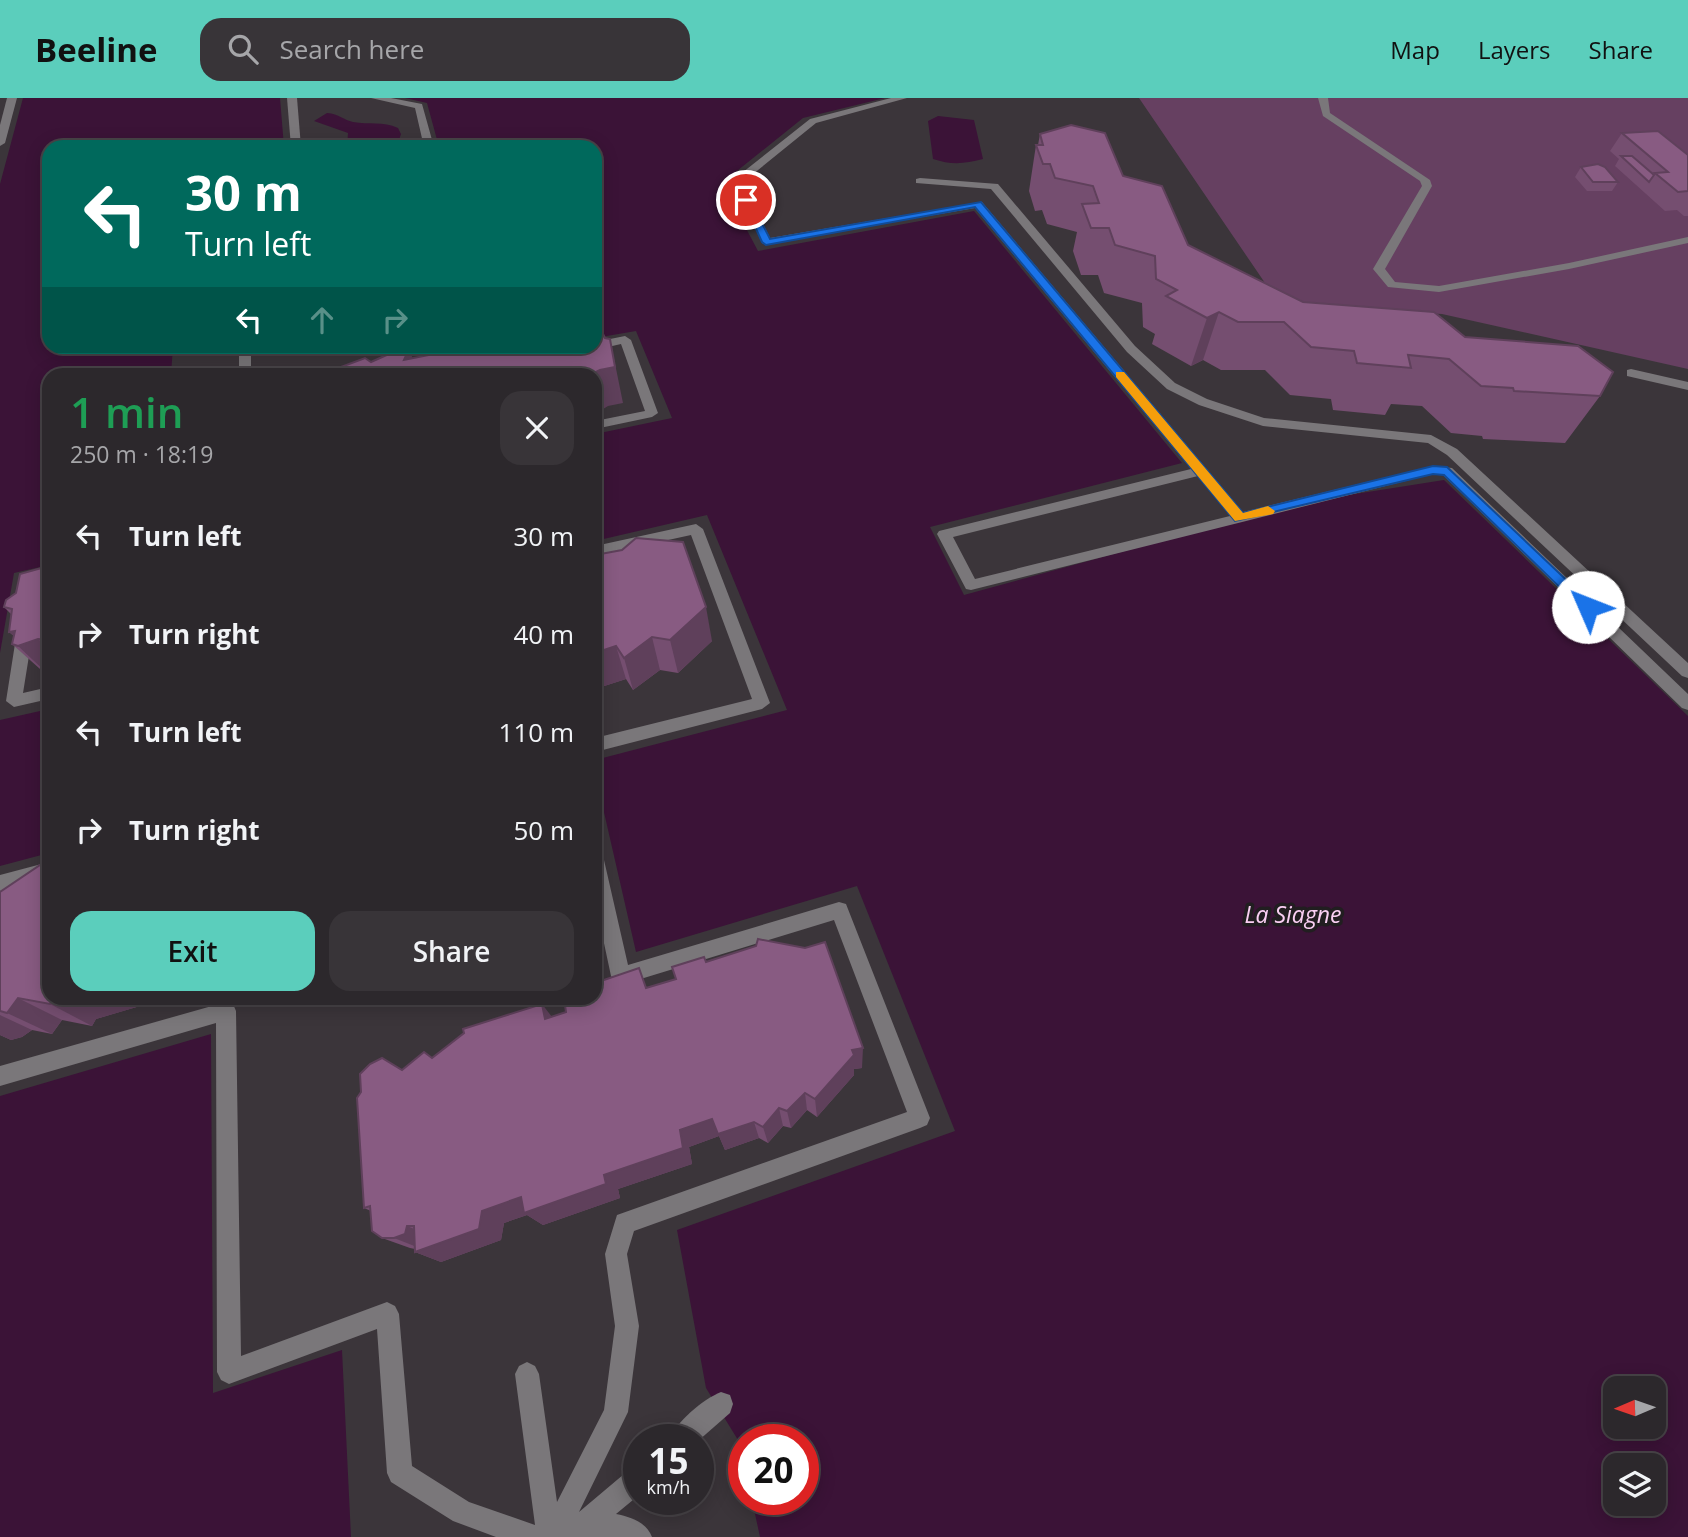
<!DOCTYPE html>
<meta charset="utf-8">
<style>
:root{--surface:#2c282c;--page:#383438;--text:#f1f3f6;--muted:#a6a6a9;--line:#484448;--accent:#5bcebc}
body{margin:0;font-family:"Open Sans",sans-serif;background:var(--page);color:var(--text);height:100vh;display:flex;flex-direction:column;font-size:26px;white-space:nowrap}
*{box-sizing:border-box;margin:0}
p{font-size:23px;color:var(--muted)}
.icon{flex:none;width:38px;height:38px;fill:none;stroke:currentColor;stroke-width:2;stroke-linecap:round;stroke-linejoin:round}
.map{position:relative;flex:1;overflow:hidden}
.panel{position:absolute;left:42px;top:270px;width:560px;height:637px;display:flex;flex-direction:column;background:var(--surface);border-radius:21px;box-shadow:0 4px 18px #0003,0 0 0 2px var(--line)}
.panel>*{flex:none}
.banner{position:absolute;left:42px;top:42px;width:560px;height:214px;border-radius:21px;box-shadow:0 4px 18px #0003,0 0 0 2px var(--line);background:#00695c;color:#fff;overflow:hidden}
.needle{width:46px;rotate:268deg}
.buttons{position:absolute;left:1603px;top:1278px;display:grid;gap:14px}
.buttons a{display:grid;place-items:center;width:63px;height:63px;border-radius:14px;background:var(--surface);box-shadow:0 4px 18px #0003,0 0 0 2px var(--line);font-size:35px}
.speed{position:absolute;left:623px;top:1326px;display:flex;gap:14px;font-size:35px;font-weight:700;text-align:center}
.speed>*{display:grid;place-content:center;width:91px;height:91px;border-radius:50%;background:var(--surface);box-shadow:0 4px 18px #0003,0 0 0 2px var(--line);line-height:1}
.speed small{font-size:18px;font-weight:400}
.speed .limit{border:10px solid #d22;background:#fff;color:#111}
.pin{position:absolute;display:grid;place-items:center;width:60px;height:60px;color:#fff;margin:-30px;border:4px solid #fff;border-radius:50%;box-shadow:0 2px 7px #0007}
.me{position:absolute;width:77px;margin:-38px;rotate:314deg;stroke-linejoin:round;filter:drop-shadow(0 0 5px #0008)}
.turn{display:flex;align-items:center;gap:24px;height:147px;padding:0 28px;font-size:32px}
.turn .icon{width:91px;height:91px;stroke-width:2.5}
.turn b{display:block;font-size:49px;line-height:60px}
.lanes{display:flex;align-items:center;height:66px;padding:0 28px;background:#0003;justify-content:center;gap:35px;direction:ltr}
.lanes .off{opacity:.35}
.round{display:grid;place-items:center;flex:none;width:74px;height:74px;border-radius:21px;background:var(--page)}
.headline{display:flex;align-items:center;justify-content:space-between;height:119px;padding:0 28px}
h1{font-size:42px;font-weight:600;line-height:52px;color:#1e9e55}
.cta{display:flex;gap:14px;margin-top:auto;padding:14px 28px}
.cta a{flex:1;height:80px;border-radius:21px;background:var(--accent);color:#111;font-size:28px;font-weight:600;line-height:80px;text-align:center}
.cta a+a{background:var(--page);color:var(--text)}
ul{padding:0;list-style:none}
li{display:flex;align-items:center;gap:21px;height:98px;padding:0 28px}
li div{flex:1}
li b{display:block;font-size:26px}
li em{font-style:normal}
header{display:flex;align-items:center;gap:42px;box-sizing:border-box;height:98px;padding:0 35px;background:var(--accent);color:#111}
header strong{font-size:33px}
nav{display:flex;gap:38px;margin-inline-start:auto;font-size:24px}
.search{width:490px;height:63px;background:var(--page);display:flex;align-items:center;gap:18px;box-sizing:border-box;padding:0 24px;border-radius:21px;color:var(--muted);font-size:26px}
.map>svg:first-child{display:block}
.green{fill:#664061}
.water{fill:#3b1337;fill-rule:evenodd}
.lines{fill:none;stroke-linecap:round;stroke-linejoin:round}
.minor{fill:#7a777a;fill-rule:evenodd}
.wall{fill:#754e70}
.shaded-wall{fill:#5f405b}
.building{fill:#885b82;stroke:#5f405b;stroke-width:2}
.route{fill:#1a73e8;stroke:#114b97;stroke-width:2}
.slow{fill:#f59e0b}
.labels{text-anchor:middle;stroke-width:7;stroke-linejoin:round;paint-order:stroke}
.water-label{font-size:23px;font-style:italic;fill:#facff3;stroke:#211e20}
</style>
<header>
<strong>Beeline</strong>
<div class="search"><svg class="icon" aria-label="search" viewBox="0 0 24 24"><circle cx="10" cy="10" r="6"/><path d="M15 15l6 6"/></svg>Search here</div>
<nav><a>Map</a><a>Layers</a><a>Share</a></nav>
</header>
<div class="map">
<svg width="1688" height="1439" viewBox="0 0 1688 1439">
<rect width="100%" height="100%" fill="#3b353a"/>
<!-- green -->
<polygon class="green" points="1139,0 1688,0 1688,271 1442,216 1280,207"/>
<!-- water -->
<g class="water">
<polygon points="23,0 280,0 284,49 49,49 49,248 173,249 171,276 49,276 49,467 14,475 0,555 0,86"/>
<path d="M 405,0 L 885,0 L 803,20 L 722,85 L 758,153 L 974,113 L 1182,365 L 930,429 L 964,497 L 1304,404 L 1444,382 L 1688,618 L 1688,1439 L 760,1439 L 752,1402 L 803,1402 L 803,1342 L 744,1342 L 744,1366 L 738,1342 L 706,1290 L 677,1132 L 955,1033 L 857,788 L 636,854 L 595,675 L 595,662 L 787,612 L 707,417 L 595,443 L 595,336 L 672,320 L 636,233 L 595,240 L 595,49 L 439,49 L 427,5 ZM 1615,1290 L 1654,1290 L 1654,1328 L 1615,1328 ZM 1615,1367 L 1654,1367 L 1654,1405 L 1615,1405 Z"/>
<path d="M 327,15 C 339,16 344,22 353,24 C 369,27 383,23 398,30 L 401,36 L 399,42 L 386,49 L 347,49 L 348,35 L 314,23 Z"/>
<path d="M 938,18 L 974,22 L 983,61 C 964,66 951,67 933,61 L 928,23 Z"/>
<polygon points="49,611 49,755 0,768 0,622"/>
<polygon points="211,936 213,1295 342,1252 351,1439 0,1439 0,998"/>
</g>
<g class="lines">
<!-- minor -->
<g class="minor">
<polygon points="7,0 17,0 5,45 0,48 0,27"/>
<polygon points="287,0 297,0 301,49 291,49"/>
<polygon points="371,0 391,0 422,6 434,49 424,49 415,10"/>
<path d="M 891,0 L 907,0 L 816,25 L 742,85 L 770,140 L 982,104 L 1243,414 L 1433,368 L 1452,370 L 1688,596 L 1688,612 L 1682,610 L 1443,377 L 1433,376 L 971,492 L 966,491 L 937,436 L 939,433 L 1191,371 L 975,110 L 763,146 L 732,84 L 733,82 L 810,21 ZM 1198,378 L 1230,418 L 975,481 L 953,439 Z"/>
<polygon points="1318,0 1328,0 1330,15 1430,82 1432,88 1385,171 1395,184 1439,188 1569,165 1688,139 1688,145 1569,171 1439,194 1388,189 1373,171 1422,88 1420,83 1323,18"/>
<polygon points="920,80 998,86 1135,248 1175,285 1207,301 1264,320 1431,337 1457,351 1688,565 1688,580 1682,578 1447,357 1428,345 1263,328 1199,307 1167,291 1127,254 991,91 916,85 916,81"/>
<polygon points="625,238 631,242 658,315 652,319 595,331 595,323 645,313 621,246 595,252 589,248 595,248 595,244"/>
<rect x="239" y="248" width="12" height="28"/>
<polygon points="1631,271 1688,284 1688,292 1627,278 1627,272"/>
<polygon points="696,426 703,431 770,605 762,611 595,654 595,640 752,601 691,437 595,458 595,448"/>
<polygon points="25,527 33,533 23,595 49,589 49,601 14,609 6,603 17,533"/>
<path d="M 595,754 L 601,756 L 604,762 L 628,867 L 839,804 L 846,806 L 930,1020 L 927,1027 L 920,1030 L 634,1133 L 627,1156 L 639,1228 L 628,1314 L 579,1414 L 630,1371 L 639,1368 L 639,1397 L 616,1416 C 631,1419 646,1424 652,1439 L 496,1439 L 453,1423 L 391,1384 L 387,1375 L 377,1231 L 229,1286 L 221,1282 L 217,1274 L 216,925 L 0,988 L 0,968 L 226,904 L 233,906 L 236,913 L 241,1258 L 387,1204 L 395,1208 L 399,1216 L 412,1368 L 469,1404 L 535,1427 L 515,1276 L 519,1268 L 527,1264 L 535,1268 L 539,1276 L 557,1404 L 604,1312 L 615,1228 L 605,1156 L 617,1117 L 907,1014 L 834,822 L 621,887 L 614,884 L 611,878 L 595,803 Z"/>
<polygon points="49,764 49,780 0,793 0,777"/>
<path d="M 721,1294 L 730,1297 L 733,1306 L 730,1315 L 698,1343 L 669,1342 C 675,1325 703,1301 721,1294 Z"/>
</g>
</g>
<!-- wall -->
<g class="wall">
<polygon points="1622,35 1688,57 1688,118 1684,118 1677,112 1665,113 1615,68 1619,61 1610,53"/>
<polygon points="1040,36 1123,78 1188,147 1303,204 1465,239 1600,298 1565,345 1483,341 1482,338 1451,335 1422,308 1391,306 1385,317 1333,312 1331,301 1290,297 1265,272 1221,272 1203,262 1191,268 1152,246 1155,236 1143,229 1142,205 1104,195 1098,177 1081,177 1073,153 1077,134 1047,126 1042,112 1035,113 1029,93 1036,47 1038,47"/>
<polygon points="1581,69 1618,84 1612,93 1587,93 1575,79"/>
<polygon points="595,457 712,543 678,575 660,572 633,592 626,581 598,590 595,588"/>
<polygon points="49,467 49,579 12,546 14,538 9,534 11,516 4,509 16,495 45,469"/>
<polygon points="0,794 49,900 167,900 96,921 92,928 62,922 52,936 32,932 22,939 11,942 0,937"/>
<polygon points="706,864 862,970 854,971 854,977 817,1019 807,1012 791,1030 783,1028 768,1045 759,1040 725,1052 719,1038 689,1049 692,1066 618,1091 620,1100 543,1127 527,1117 504,1125 501,1142 441,1164 415,1154 415,1151 410,1150 382,1140 371,1113 364,1110 402,972 432,960 552,919 676,881"/>
</g>
<!-- shaded-wall -->
<g class="shaded-wall">
<polygon points="1219,214 1203,262 1191,268 1207,220"/>
<polygon points="610,241 623,305 608,308 595,316 595,276 592,276 600,272"/>
<polygon points="409,251 419,276 404,262"/>
<polygon points="706,509 712,543 678,575 670,542"/>
<polygon points="15,533 38,541 49,551 49,577 18,548 23,546 9,534"/>
<polygon points="652,539 660,572 633,592 624,560"/>
<polygon points="616,548 626,581 598,590 595,582 595,555"/>
<polygon points="18,900 62,922 52,936 7,915"/>
<polygon points="53,900 167,900 96,921 92,928 50,906"/>
<polygon points="542,906 559,928 545,921"/>
<polygon points="0,917 2,918 32,932 22,939 11,942 0,937"/>
<polygon points="863,950 862,970 854,971 854,977 817,1019 815,1001 852,952"/>
<polygon points="805,995 807,1012 791,1030 787,1013"/>
<polygon points="779,1010 783,1028 768,1045 763,1029"/>
<polygon points="712,1021 754,1024 759,1040 725,1052 719,1038 689,1049 692,1066 618,1091 620,1100 543,1127 527,1117 504,1125 501,1142 441,1164 415,1154 482,1113 521,1099 604,1077 680,1032"/>
<polygon points="407,1128 433,1139 422,1151 394,1140"/>
</g>
<!-- building -->
<g class="building">
<polygon points="1071,27 1105,35 1123,78 1162,88 1188,147 1303,204 1434,214 1465,239 1578,248 1613,274 1600,298 1514,293 1513,290 1481,288 1449,261 1408,257 1411,270 1357,265 1354,253 1311,249 1284,224 1238,224 1219,214 1207,220 1166,198 1177,192 1156,181 1155,158 1115,147 1109,130 1091,130 1082,106 1099,105 1093,88 1055,80 1050,66 1043,66 1036,47 1043,47 1040,36"/>
<polygon points="1658,33 1688,57 1688,93 1678,94 1655,75 1668,74 1622,35"/>
<polygon points="1621,58 1632,58 1654,77 1649,84"/>
<polygon points="1598,66 1605,69 1618,84 1593,84 1581,69"/>
<polygon points="595,220 605,240 610,241 615,269 600,272 592,276 333,276 333,272 365,260 371,264 400,251 409,251 404,262 434,256 433,248 595,248"/>
<polygon points="636,440 683,444 706,509 670,542 652,539 624,560 616,548 595,555 595,457 622,452"/>
<polygon points="49,467 49,542 38,541 18,548 12,546 15,533 9,534 12,511 4,509 6,502 16,495 20,476 45,469"/>
<polygon points="49,761 49,900 53,900 50,906 18,900 7,915 0,913 0,794"/>
<polygon points="758,841 805,850 825,844 863,950 852,952 854,957 815,1001 805,995 787,1013 779,1010 763,1029 754,1024 718,1036 712,1021 680,1032 683,1050 604,1077 606,1086 524,1115 521,1099 482,1113 479,1131 415,1154 414,1128 407,1128 405,1136 394,1140 382,1140 372,1133 370,1108 364,1110 357,1000 361,994 360,976 370,966 382,960 402,972 424,954 432,960 464,935 463,931 542,906 545,921 566,914 564,900 595,900 595,885 639,870 646,890 676,881 672,869 704,859 706,864 756,848"/>
</g>
<!-- route -->
<polygon class="route" points="742,100 750,102 770,141 981,104 1243,415 1433,368 1447,369 1595,509 1588,514 1583,512 1444,377 1433,376 1235,423 975,109 766,147 762,144"/>
<!-- slow -->
<polygon class="slow" points="1116,274 1124,274 1243,415 1268,408 1275,413 1273,416 1235,423 1116,279"/>
<g class="labels">
<!-- water labels -->
<g class="water-label">
<text x="1293" y="825">La Siagne</text>
</g>
</g>
</svg>
<div class="buttons">
<a><svg class="needle" viewBox="-14 -14 28 28"><path d="M0-13l5 13h-10z" fill="#e53935"/><path d="M0 13l5-13h-10z" fill="#a6a6a9"/></svg></a>
<a><svg class="icon" aria-label="layers" viewBox="0 0 24 24"><path d="M12 4l9 5-9 5-9-5zM3 14l9 5 9-5"/></svg></a>
</div>
<div class="speed"><div>15<small>km/h</small></div><div class="limit">20</div></div>
<div class="pin" style="left:746px;top:102px;background:#d93025"><svg class="icon" aria-label="arrive" viewBox="0 0 24 24"><path d="M6 21V4h12l-3 4 3 4H6"/></svg></div>
<svg class="me" style="left:1588px;top:509px" viewBox="-20 -20 40 40"><circle r="19" fill="#fff"/><path d="M0-13L10 11 0 6-10 11z" fill="#1a73e8"/></svg>
<div class="banner">
<div class="turn"><svg class="icon" aria-label="left" viewBox="0 0 24 24"><path d="M17 20v-9H6M10 6l-5 5 5 5"/></svg><div><b>30 m</b>Turn left</div></div>
<div class="lanes"><svg class="icon" aria-label="left" viewBox="0 0 24 24"><path d="M17 20v-9H6M10 6l-5 5 5 5"/></svg><svg class="icon off" aria-label="ahead" viewBox="0 0 24 24"><path d="M12 20V5M6 11l6-6 6 6"/></svg><svg class="icon off" aria-label="right" viewBox="0 0 24 24"><path d="M7 20v-9h11M14 6l5 5-5 5"/></svg></div>
</div>
<section class="panel">
<div class="headline"><div><h1>1 min</h1><p>250 m · 18:19</p></div><a class="round"><svg class="icon" aria-label="close" viewBox="0 0 24 24"><path d="M6 6l12 12M18 6L6 18"/></svg></a></div>
<ul>
<li><svg class="icon" aria-label="left" viewBox="0 0 24 24"><path d="M17 20v-9H6M10 6l-5 5 5 5"/></svg><div><b>Turn left</b></div><em>30 m</em></li>
<li><svg class="icon" aria-label="right" viewBox="0 0 24 24"><path d="M7 20v-9h11M14 6l5 5-5 5"/></svg><div><b>Turn right</b></div><em>40 m</em></li>
<li><svg class="icon" aria-label="left" viewBox="0 0 24 24"><path d="M17 20v-9H6M10 6l-5 5 5 5"/></svg><div><b>Turn left</b></div><em>110 m</em></li>
<li><svg class="icon" aria-label="right" viewBox="0 0 24 24"><path d="M7 20v-9h11M14 6l5 5-5 5"/></svg><div><b>Turn right</b></div><em>50 m</em></li>
</ul>
<div class="cta"><a>Exit</a><a>Share</a></div>
</section>
</div>
